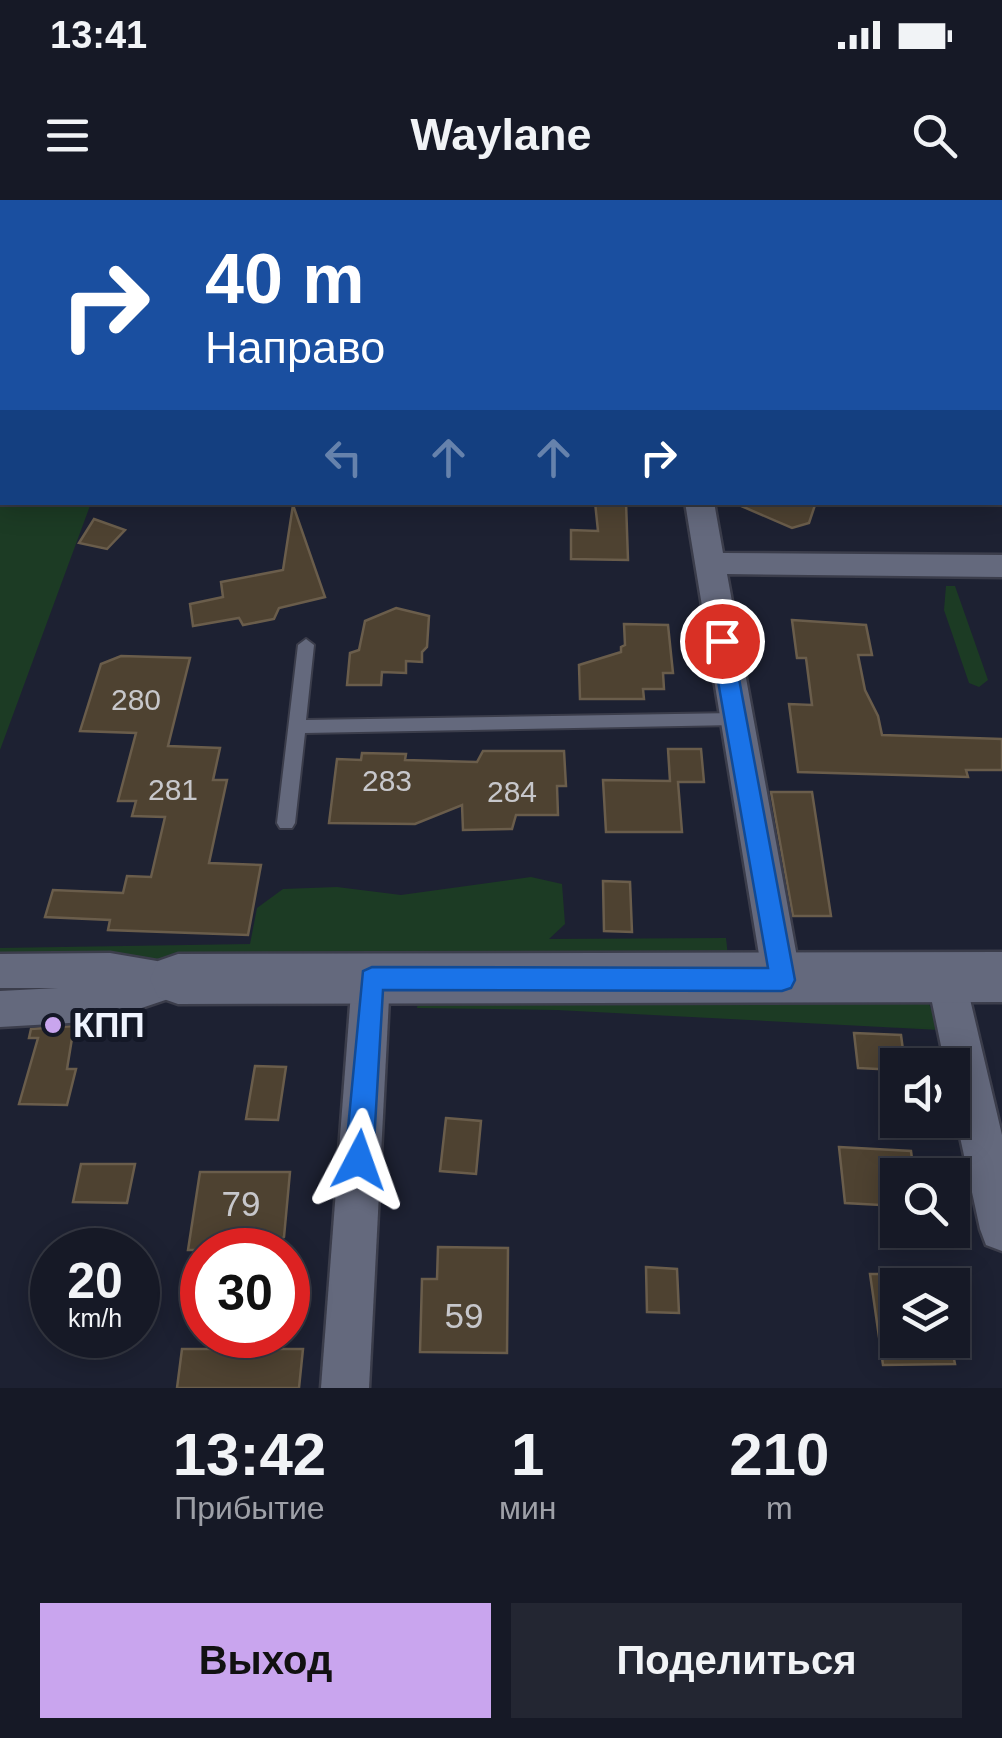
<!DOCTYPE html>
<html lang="ru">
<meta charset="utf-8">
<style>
:root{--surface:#161926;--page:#232632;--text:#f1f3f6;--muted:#9ea0a7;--line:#353843;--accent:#c9a5ee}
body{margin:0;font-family:Arial,sans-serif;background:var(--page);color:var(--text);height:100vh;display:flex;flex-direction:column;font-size:38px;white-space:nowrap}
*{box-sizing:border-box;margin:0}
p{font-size:32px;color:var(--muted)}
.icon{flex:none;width:55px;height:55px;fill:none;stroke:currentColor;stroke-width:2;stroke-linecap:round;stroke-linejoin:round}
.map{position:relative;height:1188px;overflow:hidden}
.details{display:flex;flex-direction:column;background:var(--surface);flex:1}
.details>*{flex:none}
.top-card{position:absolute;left:0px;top:0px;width:1002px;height:305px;box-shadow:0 5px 25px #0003,0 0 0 2px var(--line);background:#1a4fa0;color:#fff;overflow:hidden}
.controls{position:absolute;left:880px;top:848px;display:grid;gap:20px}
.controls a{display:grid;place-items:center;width:90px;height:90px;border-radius:0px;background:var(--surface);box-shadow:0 5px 25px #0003,0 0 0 2px var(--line);font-size:50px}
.speed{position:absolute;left:30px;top:1028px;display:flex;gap:20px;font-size:50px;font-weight:700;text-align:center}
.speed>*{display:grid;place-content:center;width:130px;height:130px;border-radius:50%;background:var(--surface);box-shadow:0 5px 25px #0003,0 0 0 2px var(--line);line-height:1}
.speed small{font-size:25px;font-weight:400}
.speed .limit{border:15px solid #d22;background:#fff;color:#111}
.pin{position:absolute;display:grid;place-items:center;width:85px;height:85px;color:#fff;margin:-42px;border:5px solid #fff;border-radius:50%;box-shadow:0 2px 10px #0007}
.me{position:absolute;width:110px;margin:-55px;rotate:4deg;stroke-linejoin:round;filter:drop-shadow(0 0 8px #0008)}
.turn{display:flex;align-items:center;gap:35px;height:210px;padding:0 40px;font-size:45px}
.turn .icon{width:130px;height:130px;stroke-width:2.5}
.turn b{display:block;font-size:70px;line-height:85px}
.lanes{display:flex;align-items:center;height:95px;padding:0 40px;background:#0003;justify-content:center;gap:50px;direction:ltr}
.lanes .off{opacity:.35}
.eta{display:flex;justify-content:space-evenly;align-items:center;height:170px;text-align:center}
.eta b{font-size:60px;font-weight:800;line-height:70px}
.cta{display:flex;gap:20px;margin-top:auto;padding:20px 40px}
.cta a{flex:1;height:115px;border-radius:0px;background:var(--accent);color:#111;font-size:40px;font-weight:800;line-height:115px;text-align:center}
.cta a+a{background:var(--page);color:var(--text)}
.status{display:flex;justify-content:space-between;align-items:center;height:70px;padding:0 50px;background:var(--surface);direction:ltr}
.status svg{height:28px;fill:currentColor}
header{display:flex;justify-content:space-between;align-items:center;height:130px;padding:0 40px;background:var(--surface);font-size:45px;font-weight:800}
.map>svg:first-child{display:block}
.green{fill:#1c3b24}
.building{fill:#4e4231;stroke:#6a5d4b;stroke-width:2.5}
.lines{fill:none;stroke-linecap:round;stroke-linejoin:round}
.lane-casing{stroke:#3b3d4b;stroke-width:4}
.street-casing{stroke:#3b3d4b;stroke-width:5}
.secondary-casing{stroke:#3b3d4b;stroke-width:5}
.lane{fill:#64697d;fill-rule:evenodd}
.street{fill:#64697d;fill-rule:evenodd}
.secondary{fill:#64697d;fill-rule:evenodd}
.route{fill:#1a73e8;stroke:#114b97;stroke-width:2.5}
.poi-dot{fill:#c9a5ee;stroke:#141827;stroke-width:4}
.labels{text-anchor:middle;stroke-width:10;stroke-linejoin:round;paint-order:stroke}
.number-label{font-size:30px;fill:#c7c7cb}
.poi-label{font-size:35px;font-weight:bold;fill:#eff3fe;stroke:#141827;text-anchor:start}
.near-number-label{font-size:35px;fill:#c7c7cb}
</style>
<div class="status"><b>13:41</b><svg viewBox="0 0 49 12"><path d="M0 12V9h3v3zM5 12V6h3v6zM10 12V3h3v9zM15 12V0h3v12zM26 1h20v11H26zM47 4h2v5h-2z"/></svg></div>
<header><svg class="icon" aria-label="menu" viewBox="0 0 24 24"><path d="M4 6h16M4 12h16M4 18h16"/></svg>Waylane<svg class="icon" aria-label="search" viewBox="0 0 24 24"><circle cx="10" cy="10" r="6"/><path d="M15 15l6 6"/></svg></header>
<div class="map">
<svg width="1002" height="1188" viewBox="0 0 1002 1188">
<rect width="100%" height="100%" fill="#1d2132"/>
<!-- green -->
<g class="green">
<polygon points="0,0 201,0 2,2 2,302 91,303 0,550"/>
<polygon points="946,386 955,386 988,480 979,487 969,483 944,410"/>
<polygon points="531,677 562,684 565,724 549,739 726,738 728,756 0,764 0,748 250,744 257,708 283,689 337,687 401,695"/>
<polygon points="419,796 929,804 940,830 557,810 417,808"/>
</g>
<!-- building -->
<g class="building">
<polygon points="595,302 626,302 628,360 571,359 571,330 598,331"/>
<polygon points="732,302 816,302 809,323 792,328"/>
<polygon points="293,305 325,397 279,408 274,419 243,425 239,418 193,426 190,404 223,397 221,382 283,370"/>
<polygon points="94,319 125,330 107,349 79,343"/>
<polygon points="396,408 429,416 427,447 422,452 422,462 406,461 406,473 382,472 381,485 347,485 350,453 359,450 365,421"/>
<polygon points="792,420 866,425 872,455 858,455 865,490 878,516 882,535 1002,539 1002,570 966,570 968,577 798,572 789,504 812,505 806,458 797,458"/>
<polygon points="624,424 668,425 673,473 663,473 664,489 643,489 644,499 580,499 579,465 621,452 621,447 625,445"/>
<polygon points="121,456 190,458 168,546 220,548 213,580 227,580 209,663 261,665 248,735 108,730 110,720 45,717 53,690 123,693 127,676 151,677 165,617 132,616 136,601 118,601 136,533 80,531 101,464"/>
<polygon points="668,549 701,549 704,582 678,582 682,632 606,632 603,580 670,581"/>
<polygon points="483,551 564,551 566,586 557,586 558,615 516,615 512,629 463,630 462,605 415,624 329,623 337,559 361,560 362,553 406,554 405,560 477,562"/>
<polygon points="771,592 812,592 831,716 793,716"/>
<polygon points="603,681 630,682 632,732 604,731"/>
<polygon points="74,826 67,869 76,869 67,905 19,904 38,838 29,838 31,829"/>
<polygon points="854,833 901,835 905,865 898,865 898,870 858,868"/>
<polygon points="255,866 286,867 278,920 246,919"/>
<polygon points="446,918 481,921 476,974 440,971"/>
<polygon points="839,947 911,951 914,975 898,975 898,1006 845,1003"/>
<polygon points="81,964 135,964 127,1003 73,1002"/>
<polygon points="200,972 290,972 284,1037 271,1050 188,1050"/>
<polygon points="438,1047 508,1048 507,1153 420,1152 422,1079 437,1079"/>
<polygon points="646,1067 677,1069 679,1113 647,1112"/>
<polygon points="870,1074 898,1074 898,1140 950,1140 955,1164 883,1165"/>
<polygon points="182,1149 303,1149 299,1188 177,1188"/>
</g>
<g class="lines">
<!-- lane casing -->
<g class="lane-casing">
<polygon id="lane" points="306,439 314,445 306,520 735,513 743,519 735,525 305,533 295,623 292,628 280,628 277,623 298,445"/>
</g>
<!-- street casing -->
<g class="street-casing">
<g id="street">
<rect x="639" y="0" width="22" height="2"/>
<polygon points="679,0 709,0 710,2 680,2"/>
<rect x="1000" y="83" width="2" height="14"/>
<polygon points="685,302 714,302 723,353 1002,355 1002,377 727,374 801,779 796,791 782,796 768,791 763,779"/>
<polygon points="110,753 192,767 197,779 192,791 103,821 0,827 0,791 58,788 0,788 0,754"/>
<polygon points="946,761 960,766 965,778 1002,935 1002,1051 986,1045 980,1029 952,900 952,865 945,865 927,778 932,766"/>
<polygon points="371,762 385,767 390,779 369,1188 321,1188 352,779 357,767"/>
</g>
</g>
<!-- secondary casing -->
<g class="secondary-casing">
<polygon id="secondary" points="1002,752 1002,802 178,804 158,797 150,779 158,761 178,754"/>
</g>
<!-- lane -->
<use href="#lane" class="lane"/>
<!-- street -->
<use href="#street" class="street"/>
<!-- secondary -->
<use href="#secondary" class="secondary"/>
</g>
<!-- route -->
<polygon class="route" points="722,433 732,441 795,780 791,788 782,791 383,790 373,960 369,970 359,974 349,970 345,960 363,771 372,767 768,768 711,441"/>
<!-- markers -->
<circle class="poi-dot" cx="53" cy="825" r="10"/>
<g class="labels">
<!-- number labels -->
<g class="number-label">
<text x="136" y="510">280</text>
<text x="387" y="591">283</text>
<text x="173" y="600">281</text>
<text x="512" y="602">284</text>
</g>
<!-- poi labels -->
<g class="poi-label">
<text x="73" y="837">КПП</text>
</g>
<!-- near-number labels -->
<g class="near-number-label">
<text x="241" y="1016">79</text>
<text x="464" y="1128">59</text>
</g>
</g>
</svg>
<div class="controls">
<a><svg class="icon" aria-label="sound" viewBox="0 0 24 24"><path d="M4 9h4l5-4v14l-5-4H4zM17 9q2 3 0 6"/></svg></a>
<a><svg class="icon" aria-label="search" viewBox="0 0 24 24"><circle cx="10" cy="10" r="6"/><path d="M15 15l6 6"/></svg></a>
<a><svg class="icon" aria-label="layers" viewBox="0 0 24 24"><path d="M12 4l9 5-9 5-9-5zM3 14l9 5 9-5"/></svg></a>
</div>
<div class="speed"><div>20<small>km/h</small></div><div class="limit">30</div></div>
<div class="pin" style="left:722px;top:441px;background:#d93025"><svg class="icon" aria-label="arrive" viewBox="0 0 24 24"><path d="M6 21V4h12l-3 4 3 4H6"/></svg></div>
<svg class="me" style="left:359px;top:960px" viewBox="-20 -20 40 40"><path d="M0-17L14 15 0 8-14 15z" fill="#1a73e8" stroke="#fff" stroke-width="4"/></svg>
<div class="top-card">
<div class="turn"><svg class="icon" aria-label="right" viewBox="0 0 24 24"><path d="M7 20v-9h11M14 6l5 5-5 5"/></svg><div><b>40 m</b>Направо</div></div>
<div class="lanes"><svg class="icon off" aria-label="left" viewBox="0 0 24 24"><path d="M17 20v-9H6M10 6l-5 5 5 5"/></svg><svg class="icon off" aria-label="ahead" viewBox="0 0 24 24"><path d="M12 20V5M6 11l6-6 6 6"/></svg><svg class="icon off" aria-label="ahead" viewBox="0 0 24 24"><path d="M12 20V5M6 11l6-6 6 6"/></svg><svg class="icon" aria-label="right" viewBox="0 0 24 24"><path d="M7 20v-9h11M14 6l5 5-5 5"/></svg></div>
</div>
</div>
<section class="details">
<div class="eta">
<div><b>13:42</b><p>Прибытие</p></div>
<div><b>1</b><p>мин</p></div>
<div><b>210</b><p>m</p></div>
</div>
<div class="cta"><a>Выход</a><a>Поделиться</a></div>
</section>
